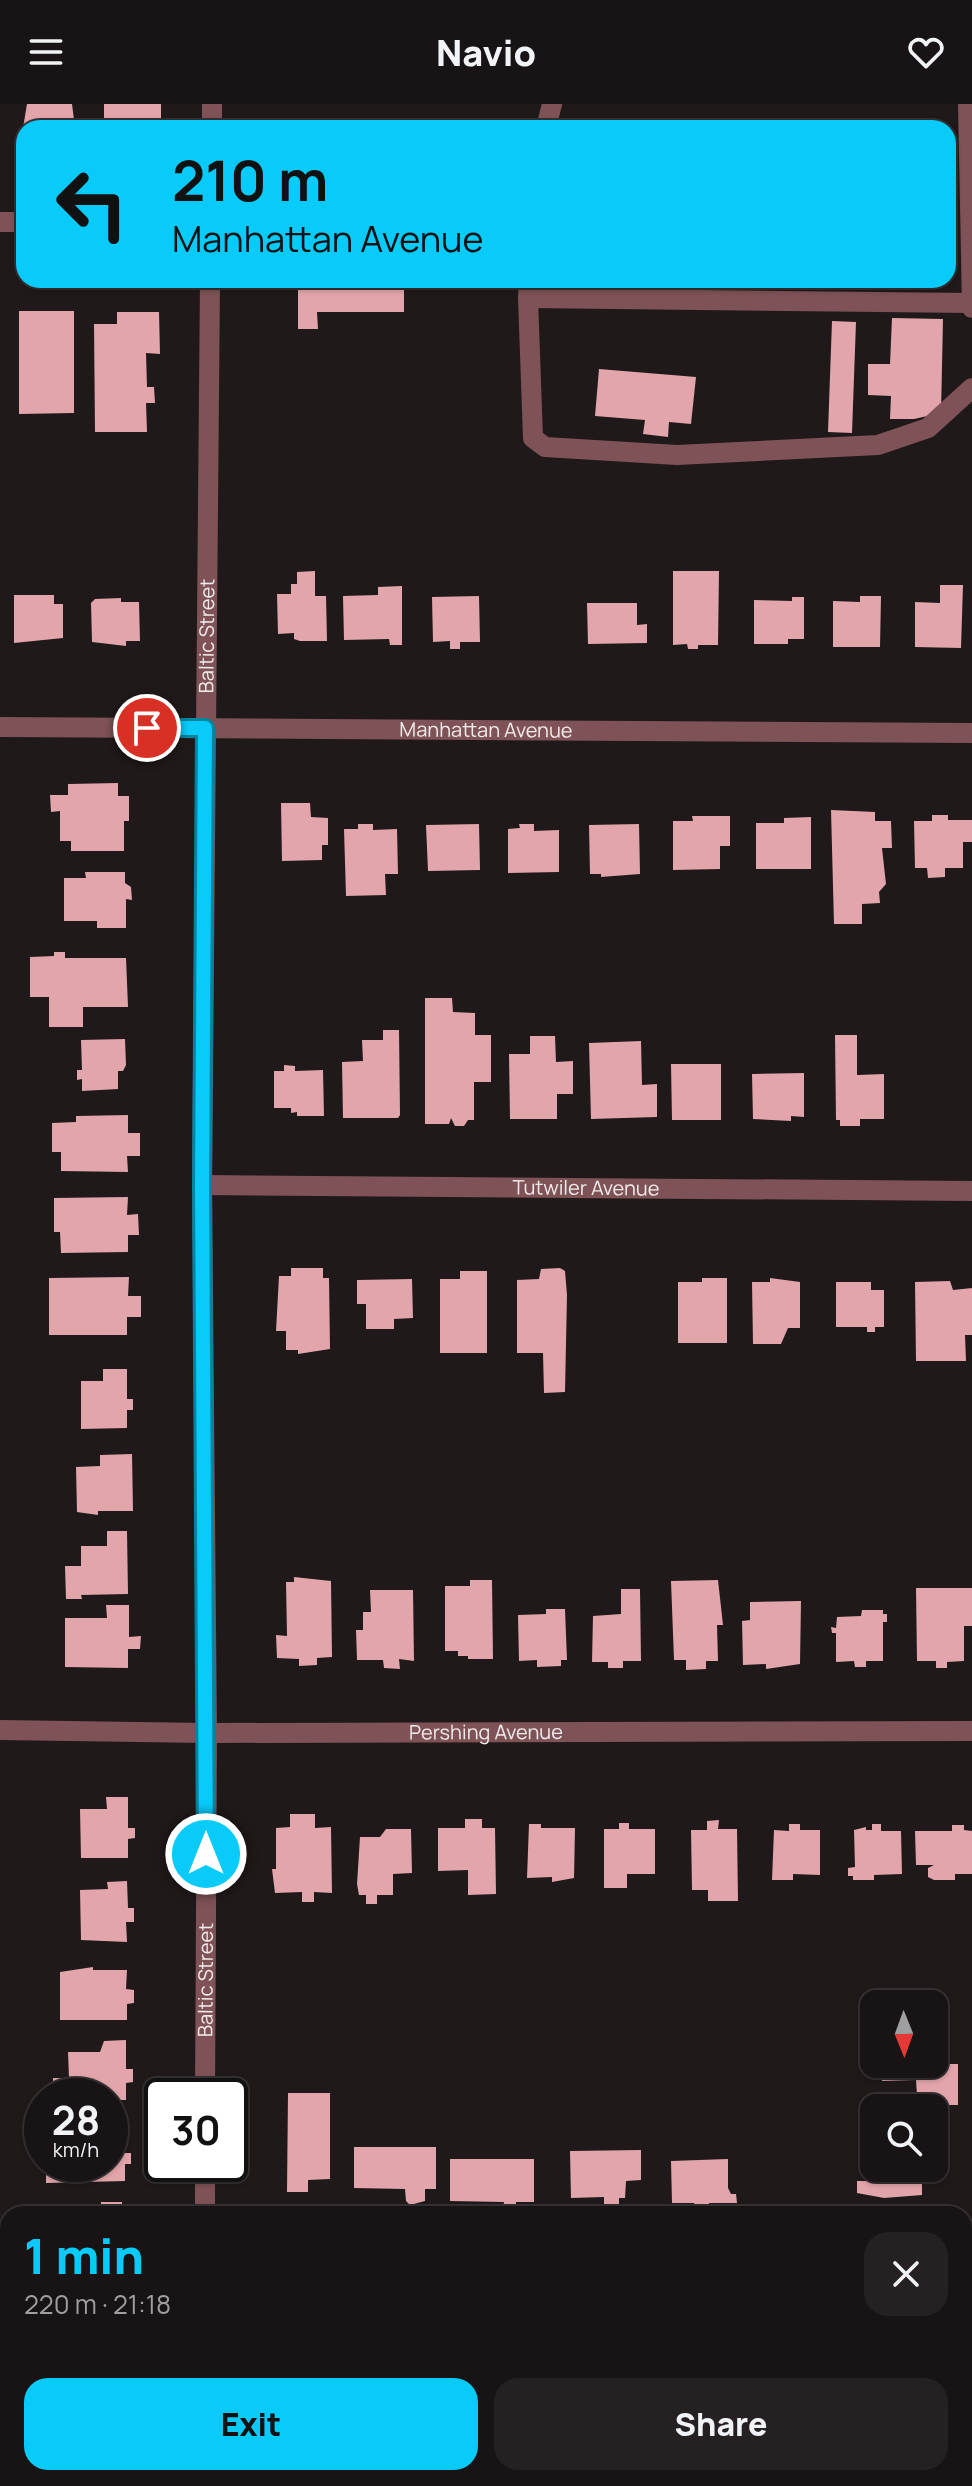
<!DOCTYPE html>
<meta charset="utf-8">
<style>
:root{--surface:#181314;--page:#252022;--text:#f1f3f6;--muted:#9f9ea0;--line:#363234;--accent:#08cbf9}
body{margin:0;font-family:Manrope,sans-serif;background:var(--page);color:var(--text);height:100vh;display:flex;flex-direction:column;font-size:30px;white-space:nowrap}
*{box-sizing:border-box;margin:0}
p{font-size:26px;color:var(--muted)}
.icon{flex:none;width:44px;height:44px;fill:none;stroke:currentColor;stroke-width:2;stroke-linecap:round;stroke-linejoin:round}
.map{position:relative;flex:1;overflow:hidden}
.details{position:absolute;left:0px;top:2102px;width:972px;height:280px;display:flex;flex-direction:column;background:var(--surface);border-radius:24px 24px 0 0;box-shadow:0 2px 6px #0004,0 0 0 2px var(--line)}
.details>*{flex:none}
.hud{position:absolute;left:16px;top:16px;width:940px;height:168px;border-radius:24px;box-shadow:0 2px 6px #0004,0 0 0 2px var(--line);background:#08cbf9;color:#111;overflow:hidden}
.needle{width:52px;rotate:179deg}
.buttons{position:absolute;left:860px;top:1886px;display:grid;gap:16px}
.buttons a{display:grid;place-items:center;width:88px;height:88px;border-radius:16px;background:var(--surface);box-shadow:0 2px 6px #0004,0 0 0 2px var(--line);font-size:40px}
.speed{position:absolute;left:24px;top:1974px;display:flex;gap:16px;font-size:40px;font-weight:700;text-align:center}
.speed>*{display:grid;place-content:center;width:104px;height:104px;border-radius:50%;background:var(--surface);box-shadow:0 2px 6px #0004,0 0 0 2px var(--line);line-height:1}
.speed small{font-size:20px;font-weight:400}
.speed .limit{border:4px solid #111;border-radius:12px;background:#fff;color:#111}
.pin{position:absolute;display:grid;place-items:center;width:68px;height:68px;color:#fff;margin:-34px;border:4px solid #fff;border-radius:50%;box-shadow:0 2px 8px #0007}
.me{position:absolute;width:88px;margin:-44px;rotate:0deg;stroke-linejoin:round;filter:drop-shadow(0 0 6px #0008)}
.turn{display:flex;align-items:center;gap:28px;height:168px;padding:0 24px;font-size:36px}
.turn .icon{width:104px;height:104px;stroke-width:2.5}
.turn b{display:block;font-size:56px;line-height:68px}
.round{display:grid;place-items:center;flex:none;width:84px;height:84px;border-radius:24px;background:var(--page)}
.head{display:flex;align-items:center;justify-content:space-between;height:136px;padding:0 24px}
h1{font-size:48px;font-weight:800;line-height:60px;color:var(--accent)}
.action{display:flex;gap:16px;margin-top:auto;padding:16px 24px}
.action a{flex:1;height:92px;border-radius:24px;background:var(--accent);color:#111;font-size:32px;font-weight:800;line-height:92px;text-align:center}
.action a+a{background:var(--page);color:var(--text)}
header{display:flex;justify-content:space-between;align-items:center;height:104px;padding:0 24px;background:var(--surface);font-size:36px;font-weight:800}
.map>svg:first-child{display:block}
.building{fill:#e2a5ab}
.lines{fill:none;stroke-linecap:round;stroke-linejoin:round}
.street{stroke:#7e5256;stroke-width:20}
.route-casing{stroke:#0584a2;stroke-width:20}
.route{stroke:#08cbf9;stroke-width:14}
.labels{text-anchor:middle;stroke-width:8;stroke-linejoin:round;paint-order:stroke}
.street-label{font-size:20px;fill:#f0ebeb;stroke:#080606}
</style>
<header><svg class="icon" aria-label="menu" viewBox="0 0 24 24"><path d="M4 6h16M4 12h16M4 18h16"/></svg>Navio<svg class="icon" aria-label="heart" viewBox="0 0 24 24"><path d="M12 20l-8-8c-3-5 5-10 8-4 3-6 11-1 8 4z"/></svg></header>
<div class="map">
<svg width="972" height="2382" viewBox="0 0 972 2382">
<rect width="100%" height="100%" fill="#20191a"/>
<!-- building -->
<g class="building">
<polygon points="27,0 72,0 75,24 23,24"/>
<rect x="104" y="0" width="57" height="24"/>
<rect x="316" y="17" width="74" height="7"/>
<polygon points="314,176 385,176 385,182 395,179 404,183 404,208 317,208 318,225 298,225 298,178"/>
<polygon points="19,207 74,207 74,309 19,310"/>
<polygon points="117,208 159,208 160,250 146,249 147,283 154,283 155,299 146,299 147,328 95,328 94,220 117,220"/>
<polygon points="892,214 943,215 941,309 914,315 890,315 891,292 868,291 868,260 890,260"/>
<polygon points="832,217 856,218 852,329 828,328"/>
<polygon points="599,265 696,273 691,320 669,318 668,333 643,330 645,316 595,312"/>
<polygon points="315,467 315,492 326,492 327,537 300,537 294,535 294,529 278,530 277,490 291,490 291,480 297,480 297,468"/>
<polygon points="673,467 719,467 718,541 698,541 698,545 688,545 687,540 673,541"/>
<polygon points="940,481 963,481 961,544 915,543 915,498 940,499"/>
<polygon points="402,482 402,541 390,541 389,535 344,536 343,492 378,491 378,483"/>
<polygon points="14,491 54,491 54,500 63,500 63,534 14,539"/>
<polygon points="479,492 480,538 460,538 460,545 450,545 450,537 433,538 432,493"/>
<polygon points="860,492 881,492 880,543 833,543 833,497 860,498"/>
<polygon points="792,493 804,493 804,535 788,535 788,540 754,540 754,496 792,497"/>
<polygon points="121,494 121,498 139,498 140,537 126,537 126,542 92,538 91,499 95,495"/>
<polygon points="587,499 637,499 637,521 647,520 647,539 588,540"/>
<polygon points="118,679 118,692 129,692 129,717 124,717 124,747 71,747 71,737 60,737 60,707 51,708 50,691 68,691 68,680"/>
<polygon points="281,699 310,699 311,713 328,714 328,741 322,741 322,756 282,757"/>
<polygon points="831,706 875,708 875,717 891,717 892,744 882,744 886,780 879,788 880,799 862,800 862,820 834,820"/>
<polygon points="932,711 948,711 948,716 972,716 972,738 963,738 963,764 945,764 945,773 928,774 927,764 915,764 914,717 932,717"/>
<polygon points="692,712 730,712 730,742 720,742 720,765 673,766 673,717 693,717"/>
<polygon points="811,713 811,765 756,765 756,719 784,719 784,714"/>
<polygon points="358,720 373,720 373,726 397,725 398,770 385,770 386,791 346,792 344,725 358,725"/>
<polygon points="479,720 480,766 428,767 426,721"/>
<polygon points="519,720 534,720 534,727 559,726 559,768 508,769 508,725 520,724"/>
<polygon points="639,720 640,770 601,773 601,770 590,770 589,721"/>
<polygon points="85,768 125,768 125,779 131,783 132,796 126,795 126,824 97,824 97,817 64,817 64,774 86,774"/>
<polygon points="54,848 65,848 65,854 126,854 128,903 83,903 83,923 49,923 49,893 30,893 30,853 54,852"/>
<polygon points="425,894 452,894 453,908 475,909 475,931 491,931 491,978 474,978 474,1016 468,1016 464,1022 455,1022 451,1014 449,1020 425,1020"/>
<polygon points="383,926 399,926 400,1011 398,1014 343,1014 342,958 363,957 362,936 383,936"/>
<polygon points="835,931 857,931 857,971 884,970 884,1015 860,1015 860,1022 840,1022 840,1016 836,1016"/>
<polygon points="530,932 555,932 556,958 573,957 573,990 557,990 557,1015 510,1015 509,950 530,950"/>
<polygon points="125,935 126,961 123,967 118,967 118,985 82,987 82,975 77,976 77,966 82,966 81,936"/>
<polygon points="641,937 642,981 657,980 657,1013 591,1015 589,939"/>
<polygon points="671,960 721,960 721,1016 672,1016"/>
<polygon points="284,961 295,962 295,967 323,966 324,1012 297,1012 297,1008 291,1009 291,1004 274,1004 274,967 284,967"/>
<polygon points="804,969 804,1013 791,1012 791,1017 753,1015 752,970"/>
<polygon points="128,1011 128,1029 140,1029 140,1052 127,1052 128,1068 61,1067 61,1048 52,1048 52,1019 76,1018 76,1012"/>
<polygon points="128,1093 127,1111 138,1110 139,1131 128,1131 128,1148 61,1149 60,1128 54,1128 54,1094"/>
<polygon points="291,1164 323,1164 323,1174 329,1174 330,1245 298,1250 298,1246 286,1246 286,1227 276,1227 279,1172 291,1172"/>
<polygon points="560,1164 565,1167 567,1191 565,1288 544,1289 543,1249 517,1249 517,1176 539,1175 541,1165"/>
<polygon points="460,1167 487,1167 487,1249 440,1249 440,1175 460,1175"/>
<polygon points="129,1173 128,1192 141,1192 141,1213 127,1213 127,1231 49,1231 49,1174"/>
<polygon points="702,1174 727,1174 727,1239 678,1239 678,1178 702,1178"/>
<polygon points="770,1174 800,1178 800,1224 788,1224 781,1240 753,1240 752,1178 770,1178"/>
<polygon points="412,1175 413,1214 394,1215 394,1225 366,1225 366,1200 357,1200 357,1176"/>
<polygon points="950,1177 953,1186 972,1184 972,1231 965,1231 966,1257 916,1257 915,1178"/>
<polygon points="836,1178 871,1178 871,1186 884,1186 884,1223 875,1223 875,1228 867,1228 867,1223 836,1223"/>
<polygon points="103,1265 127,1265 127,1295 133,1295 133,1306 127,1306 127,1324 81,1325 81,1277 103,1277"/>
<polygon points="132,1350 133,1407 98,1407 98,1411 77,1408 76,1363 100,1362 100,1351"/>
<polygon points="107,1427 127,1427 128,1490 81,1491 82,1495 66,1495 65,1462 81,1462 81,1442 107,1442"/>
<polygon points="294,1473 331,1477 332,1553 317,1554 317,1561 299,1562 299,1555 277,1554 276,1531 287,1532 286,1478 294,1478"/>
<polygon points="470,1476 492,1476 493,1555 468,1555 468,1552 458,1552 458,1547 445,1547 445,1482 470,1482"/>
<polygon points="718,1476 723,1521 717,1521 718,1557 706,1557 706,1565 686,1566 686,1556 674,1556 671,1477"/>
<polygon points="916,1484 972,1484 972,1522 964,1522 964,1557 947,1558 947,1564 936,1564 936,1557 917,1557"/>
<polygon points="621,1485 640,1485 641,1557 623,1557 623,1564 608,1564 608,1558 592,1558 593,1512 621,1510"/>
<polygon points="370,1486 413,1486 414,1557 399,1555 400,1565 384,1564 383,1556 357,1556 356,1526 363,1526 363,1508 371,1508"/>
<polygon points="801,1497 800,1560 766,1565 766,1560 743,1561 742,1517 750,1516 750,1498"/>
<polygon points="106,1501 129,1501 129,1533 141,1532 140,1545 128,1545 128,1564 65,1563 65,1514 107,1514"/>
<polygon points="546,1505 565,1505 567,1556 561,1556 561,1562 537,1563 537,1556 519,1557 518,1511 546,1510"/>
<polygon points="862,1506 883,1506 883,1510 887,1510 887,1518 883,1518 883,1557 866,1557 866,1563 855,1563 854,1557 836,1558 836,1529 832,1529 831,1523 836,1524 837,1513 861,1512"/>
<polygon points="106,1693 128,1693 128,1724 135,1724 135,1734 128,1735 128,1754 81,1754 80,1705 107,1705"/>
<polygon points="290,1710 315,1710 315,1724 331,1723 332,1789 314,1788 314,1798 302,1798 302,1788 275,1789 272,1765 276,1765 276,1724 290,1723"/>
<polygon points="465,1715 482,1715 482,1724 495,1724 496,1790 468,1791 468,1766 438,1767 438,1724 465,1724"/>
<polygon points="719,1716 718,1725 737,1725 738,1797 708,1797 708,1786 692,1786 691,1726 707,1726 707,1717"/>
<polygon points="619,1719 629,1719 629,1725 655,1725 655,1770 627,1770 627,1784 604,1784 604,1725 619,1725"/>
<polygon points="529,1720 541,1720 541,1724 575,1724 574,1774 552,1778 552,1773 527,1774"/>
<polygon points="789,1720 800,1720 800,1726 820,1726 820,1771 793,1770 793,1776 772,1776 774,1726 789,1727"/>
<polygon points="872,1720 881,1720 881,1727 901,1727 902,1770 874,1771 874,1776 853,1776 853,1772 848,1772 848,1764 855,1763 854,1726 866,1723 866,1726 872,1726"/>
<polygon points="952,1721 964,1721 964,1726 972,1727 972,1770 955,1770 955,1776 934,1776 928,1773 928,1764 934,1761 916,1761 915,1727 952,1727"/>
<polygon points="386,1725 411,1725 412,1769 393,1770 393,1791 377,1791 377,1800 366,1800 366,1791 359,1791 357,1780 360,1733 380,1733"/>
<polygon points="127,1777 128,1804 134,1804 134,1818 126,1818 127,1838 81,1836 80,1786 108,1785 107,1778"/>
<polygon points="93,1863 93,1866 127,1866 126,1885 134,1886 134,1899 127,1900 127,1916 60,1916 60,1868"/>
<polygon points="126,1936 126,1965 133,1965 133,1978 126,1979 126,1996 110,1996 110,1992 53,1992 53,1974 69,1974 68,1948 100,1948 104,1937"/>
<polygon points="943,1936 944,1960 958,1960 958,2001 926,2001 926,1991 917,1991 916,1976 882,1977 882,1960 934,1960 934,1937"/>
<polygon points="288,1989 330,1989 330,2075 308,2076 308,2088 287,2088"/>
<polygon points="110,2031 125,2031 125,2049 131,2049 131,2060 125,2060 125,2077 46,2079 46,2060 110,2060"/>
<polygon points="354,2043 436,2043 436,2085 425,2085 425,2097 410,2101 406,2097 405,2085 354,2084"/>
<polygon points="641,2046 641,2076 626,2077 625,2094 619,2094 619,2102 604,2103 604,2093 571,2094 570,2047"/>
<polygon points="865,2049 874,2050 874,2064 922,2064 922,2091 884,2094 857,2089 857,2077 866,2077"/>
<polygon points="450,2055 534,2055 534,2098 516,2098 516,2105 503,2106 504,2098 450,2097"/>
<polygon points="728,2055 728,2084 731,2090 736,2090 737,2099 709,2099 709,2108 697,2108 694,2099 672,2099 671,2057"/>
<rect x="101" y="2098" width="21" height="12"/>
<rect x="91" y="2374" width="47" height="8"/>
<polygon points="372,2374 414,2374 414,2381 372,2382"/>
</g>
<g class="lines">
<!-- street -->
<g class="street">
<polyline points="968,0 972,204"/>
<polyline points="212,24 212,0"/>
<polyline points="546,24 552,0"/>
<polyline points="0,118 24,118"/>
<polyline points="529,176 528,194 972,199"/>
<polyline points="528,194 533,334 545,343 677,351 878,341 928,324 972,284"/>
<path id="s1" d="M 0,623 L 972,629"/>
<path id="s2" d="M 202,1081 L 972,1087"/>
<path id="s3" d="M 0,1626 L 207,1629 L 972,1627"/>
<path id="s4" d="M 205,1992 L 207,1629 L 202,1081 L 210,176"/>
<polyline points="205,2110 205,2060"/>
<polyline points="964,2169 972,2169"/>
<polyline points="268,2374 272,2382"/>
</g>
</g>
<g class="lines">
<!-- route casing -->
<g class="route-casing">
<polyline id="route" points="147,624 205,624 202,1081 206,1750"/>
</g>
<!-- route -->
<use href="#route" class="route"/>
</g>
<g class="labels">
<!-- street labels -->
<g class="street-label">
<text dy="7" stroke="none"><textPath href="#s4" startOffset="1460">Baltic Street</textPath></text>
<text dy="7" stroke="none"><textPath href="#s1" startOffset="486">Manhattan Avenue</textPath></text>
<text dy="7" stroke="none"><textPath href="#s2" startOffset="384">Tutwiler Avenue</textPath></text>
<text dy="7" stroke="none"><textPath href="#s3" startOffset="486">Pershing Avenue</textPath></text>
<text dy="7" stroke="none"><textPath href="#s4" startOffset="116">Baltic Street</textPath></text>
</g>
</g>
</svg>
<div class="buttons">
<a><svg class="needle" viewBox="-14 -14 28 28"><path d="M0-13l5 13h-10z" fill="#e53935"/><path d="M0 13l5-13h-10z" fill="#9f9ea0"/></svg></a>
<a><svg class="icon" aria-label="search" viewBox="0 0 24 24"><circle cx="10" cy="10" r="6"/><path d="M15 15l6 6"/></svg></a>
</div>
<div class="speed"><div>28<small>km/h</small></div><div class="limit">30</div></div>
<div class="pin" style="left:147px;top:624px;background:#d93025"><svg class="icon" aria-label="arrive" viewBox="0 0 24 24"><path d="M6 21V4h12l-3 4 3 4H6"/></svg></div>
<svg class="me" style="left:206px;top:1750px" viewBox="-20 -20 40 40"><circle r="17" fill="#08cbf9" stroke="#fff" stroke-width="3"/><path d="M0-11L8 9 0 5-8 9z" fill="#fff"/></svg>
<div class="hud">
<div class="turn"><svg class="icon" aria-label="left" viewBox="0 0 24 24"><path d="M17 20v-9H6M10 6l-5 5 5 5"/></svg><div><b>210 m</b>Manhattan Avenue</div></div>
</div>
<section class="details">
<div class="head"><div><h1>1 min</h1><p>220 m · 21:18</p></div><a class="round"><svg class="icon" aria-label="close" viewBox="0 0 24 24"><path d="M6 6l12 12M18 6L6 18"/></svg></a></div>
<div class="action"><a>Exit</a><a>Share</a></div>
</section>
</div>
